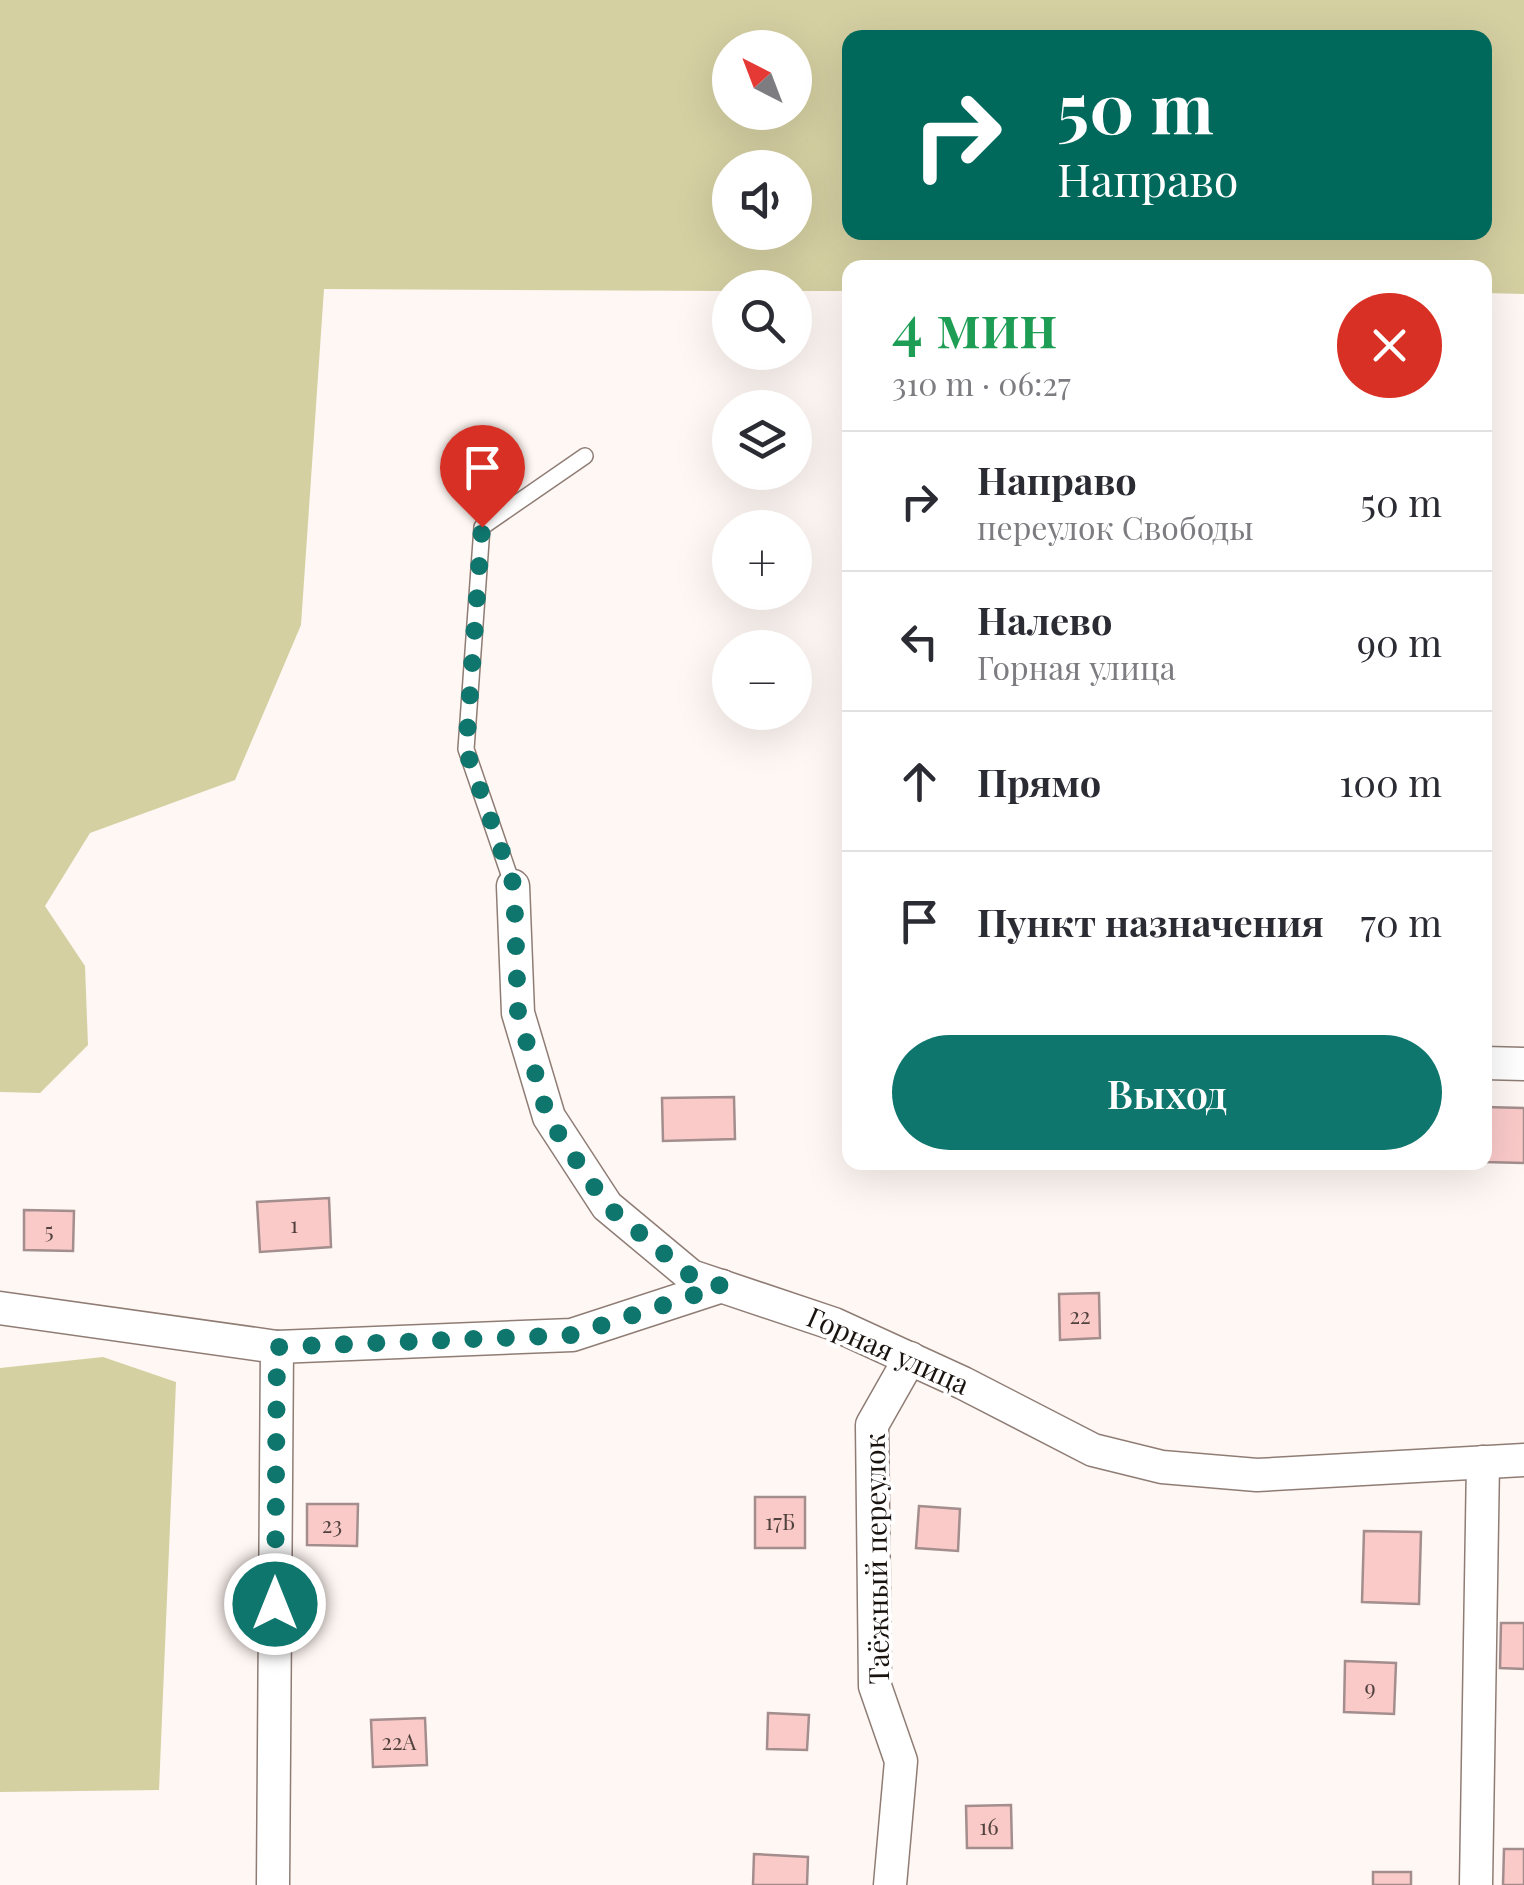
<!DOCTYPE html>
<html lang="ru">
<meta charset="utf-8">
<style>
:root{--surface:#fff;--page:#f2f2f3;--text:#2b2b33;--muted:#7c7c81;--line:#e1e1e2;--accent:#0f766e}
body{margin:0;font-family:"Playfair Display",serif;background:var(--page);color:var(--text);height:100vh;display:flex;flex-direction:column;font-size:38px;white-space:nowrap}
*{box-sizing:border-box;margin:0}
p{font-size:32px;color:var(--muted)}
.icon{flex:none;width:55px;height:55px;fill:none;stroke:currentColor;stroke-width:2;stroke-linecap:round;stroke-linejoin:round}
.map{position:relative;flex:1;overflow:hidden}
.side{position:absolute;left:842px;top:260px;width:650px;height:910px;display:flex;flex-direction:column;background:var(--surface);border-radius:20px;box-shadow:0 10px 40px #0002}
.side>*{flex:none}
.guide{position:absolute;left:842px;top:30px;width:650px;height:210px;border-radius:20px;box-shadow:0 10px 40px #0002;background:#00695c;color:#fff;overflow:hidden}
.needle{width:65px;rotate:318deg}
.buttons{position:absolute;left:712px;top:30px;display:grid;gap:20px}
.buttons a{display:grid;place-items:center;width:100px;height:100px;border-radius:50%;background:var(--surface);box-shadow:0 10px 40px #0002;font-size:50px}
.pin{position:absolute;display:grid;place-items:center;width:85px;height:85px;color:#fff;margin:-102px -42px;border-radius:50% 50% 50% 0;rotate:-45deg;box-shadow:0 0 10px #0007}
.pin .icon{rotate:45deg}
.me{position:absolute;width:110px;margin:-55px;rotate:0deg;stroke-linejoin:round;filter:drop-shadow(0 0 8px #0008)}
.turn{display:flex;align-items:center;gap:35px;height:210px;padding:0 50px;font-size:45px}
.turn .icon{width:130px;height:130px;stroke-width:2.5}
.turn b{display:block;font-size:70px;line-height:85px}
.round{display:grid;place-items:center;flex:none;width:105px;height:105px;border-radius:52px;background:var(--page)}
.summary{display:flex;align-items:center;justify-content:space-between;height:170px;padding:0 50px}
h1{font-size:60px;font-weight:600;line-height:75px;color:#1e9e55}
.button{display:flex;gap:20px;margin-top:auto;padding:20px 50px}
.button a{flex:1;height:115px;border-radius:60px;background:var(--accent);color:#fff;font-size:40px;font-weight:600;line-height:115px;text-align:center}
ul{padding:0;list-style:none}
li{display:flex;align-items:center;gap:30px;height:140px;padding:0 50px;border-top:2px solid var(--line)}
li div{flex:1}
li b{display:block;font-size:38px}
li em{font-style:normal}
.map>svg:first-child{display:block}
.green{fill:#d5d0a2;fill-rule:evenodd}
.building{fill:#facac9;stroke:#a38e8d;stroke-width:2.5}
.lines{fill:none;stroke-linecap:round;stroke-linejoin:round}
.service-casing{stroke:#8f7d75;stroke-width:18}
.minor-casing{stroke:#8f7d75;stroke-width:35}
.service{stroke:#fff;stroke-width:15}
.minor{stroke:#fff;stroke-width:32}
.route{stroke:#0f766e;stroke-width:18;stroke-dasharray:0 32.4}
.labels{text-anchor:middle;stroke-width:8;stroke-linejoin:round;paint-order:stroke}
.number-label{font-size:22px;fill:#52423e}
.street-label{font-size:28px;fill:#1a1410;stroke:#fff}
</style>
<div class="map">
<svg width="1524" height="1885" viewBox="0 0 1524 1885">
<rect width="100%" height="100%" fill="#fff7f3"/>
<!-- green -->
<g class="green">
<path d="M 0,0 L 1524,0 L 1524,294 L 1485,293 L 1485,268 L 850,268 L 850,291 L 795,291 L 795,288 L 730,288 L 730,291 L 324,289 L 301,625 L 235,780 L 90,833 L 45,906 L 85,966 L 88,1045 L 40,1093 L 0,1092 ZM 850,38 L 1485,38 L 1485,232 L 850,232 ZM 730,48 L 795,48 L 795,112 L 730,112 ZM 730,168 L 795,168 L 795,232 L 730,232 Z"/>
<polygon points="103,1357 176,1382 159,1790 0,1792 0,1368"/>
</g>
<!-- building -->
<g class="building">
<polygon points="734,1097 735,1139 663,1141 662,1098"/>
<polygon points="1485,1107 1524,1108 1524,1163 1485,1162"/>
<polygon points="329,1198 331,1247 260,1252 257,1202"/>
<polygon points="24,1210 74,1211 73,1251 24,1250"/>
<polygon points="1099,1293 1100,1338 1060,1340 1059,1294"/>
<rect x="755" y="1497" width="50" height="51"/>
<polygon points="307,1504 358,1504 357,1546 307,1545"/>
<polygon points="919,1506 960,1509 958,1551 916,1548"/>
<polygon points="1364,1531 1421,1532 1419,1604 1362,1602"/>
<polygon points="1501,1623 1524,1623 1524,1669 1500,1668"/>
<polygon points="1345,1661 1396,1663 1394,1714 1344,1712"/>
<polygon points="768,1713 809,1715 807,1750 767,1749"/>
<polygon points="425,1718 427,1765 373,1767 371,1720"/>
<polygon points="1011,1805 1012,1848 967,1848 966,1806"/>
<polygon points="1504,1849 1524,1849 1524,1885 1503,1885"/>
<polygon points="754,1854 808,1857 807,1885 753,1885"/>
<rect x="1373" y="1872" width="38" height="13"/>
</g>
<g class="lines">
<!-- service casing -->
<g class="service-casing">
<polyline id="service" points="513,886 466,749 482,527 585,456"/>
</g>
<!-- minor casing -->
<g class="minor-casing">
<g id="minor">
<polyline points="513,886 518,1013 549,1117 607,1206 691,1276 834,1324 963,1383 1093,1450 1162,1467 1257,1475 1524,1460"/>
<polyline points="1485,1063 1524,1064"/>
<polyline points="0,1308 277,1347 572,1335 722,1286"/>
<polyline points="273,1885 277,1347"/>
<polyline points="890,1885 901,1761 875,1686 872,1425 910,1358"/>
<polyline points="1476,1885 1483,1462"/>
</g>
</g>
<!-- service -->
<use href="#service" class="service"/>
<!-- minor -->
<use href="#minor" class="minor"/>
</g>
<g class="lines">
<!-- route -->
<polyline class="route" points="275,1604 277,1347 572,1335 722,1286 691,1276 607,1206 548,1118 518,1012 514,886 466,750 482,527"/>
</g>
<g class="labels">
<!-- number labels -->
<g class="number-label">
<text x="294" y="1233">1</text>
<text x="49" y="1239">5</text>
<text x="1080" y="1324">22</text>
<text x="780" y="1530">17Б</text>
<text x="332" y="1533">23</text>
<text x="1370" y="1696">9</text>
<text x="399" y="1750">22А</text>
<text x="989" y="1835">16</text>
</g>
<!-- street labels -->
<g class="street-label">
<text transform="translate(888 1351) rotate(24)" y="10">Горная улица</text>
<text transform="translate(877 1559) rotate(-91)" y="10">Таёжный переулок</text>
</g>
</g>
</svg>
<div class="buttons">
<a><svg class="needle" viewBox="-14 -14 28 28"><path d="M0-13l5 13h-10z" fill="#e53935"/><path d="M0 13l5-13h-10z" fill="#7c7c81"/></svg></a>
<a><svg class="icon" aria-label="sound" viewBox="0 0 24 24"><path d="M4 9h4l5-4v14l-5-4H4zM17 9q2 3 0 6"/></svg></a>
<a><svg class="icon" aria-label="search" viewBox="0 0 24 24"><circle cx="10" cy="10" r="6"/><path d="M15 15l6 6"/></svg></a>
<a><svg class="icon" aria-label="layers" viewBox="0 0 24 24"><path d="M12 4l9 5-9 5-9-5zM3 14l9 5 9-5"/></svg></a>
<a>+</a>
<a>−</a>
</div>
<div class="pin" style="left:482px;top:527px;background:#d93025"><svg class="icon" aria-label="arrive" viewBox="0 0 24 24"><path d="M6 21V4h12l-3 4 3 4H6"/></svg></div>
<svg class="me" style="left:275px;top:1604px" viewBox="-20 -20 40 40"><circle r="17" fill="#0f766e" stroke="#fff" stroke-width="3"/><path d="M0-11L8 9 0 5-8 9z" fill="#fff"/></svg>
<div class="guide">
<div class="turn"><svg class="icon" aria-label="right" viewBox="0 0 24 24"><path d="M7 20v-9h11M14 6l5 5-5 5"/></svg><div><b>50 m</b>Направо</div></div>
</div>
<section class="side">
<div class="summary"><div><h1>4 мин</h1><p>310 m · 06:27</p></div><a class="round" style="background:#d93025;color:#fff"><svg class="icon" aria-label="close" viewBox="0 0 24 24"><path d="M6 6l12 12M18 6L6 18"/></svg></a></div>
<ul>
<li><svg class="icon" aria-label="right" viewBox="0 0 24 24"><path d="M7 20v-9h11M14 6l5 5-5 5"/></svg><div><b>Направо</b><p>переулок Свободы</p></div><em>50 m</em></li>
<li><svg class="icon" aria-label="left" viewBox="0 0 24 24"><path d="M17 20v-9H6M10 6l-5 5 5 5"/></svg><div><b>Налево</b><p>Горная улица</p></div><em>90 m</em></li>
<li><svg class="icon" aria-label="ahead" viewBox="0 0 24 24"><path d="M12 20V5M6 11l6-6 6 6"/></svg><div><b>Прямо</b></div><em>100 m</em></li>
<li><svg class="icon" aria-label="arrive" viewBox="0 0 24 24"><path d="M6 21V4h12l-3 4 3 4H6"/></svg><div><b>Пункт назначения</b></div><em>70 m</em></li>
</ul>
<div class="button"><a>Выход</a></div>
</section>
</div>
